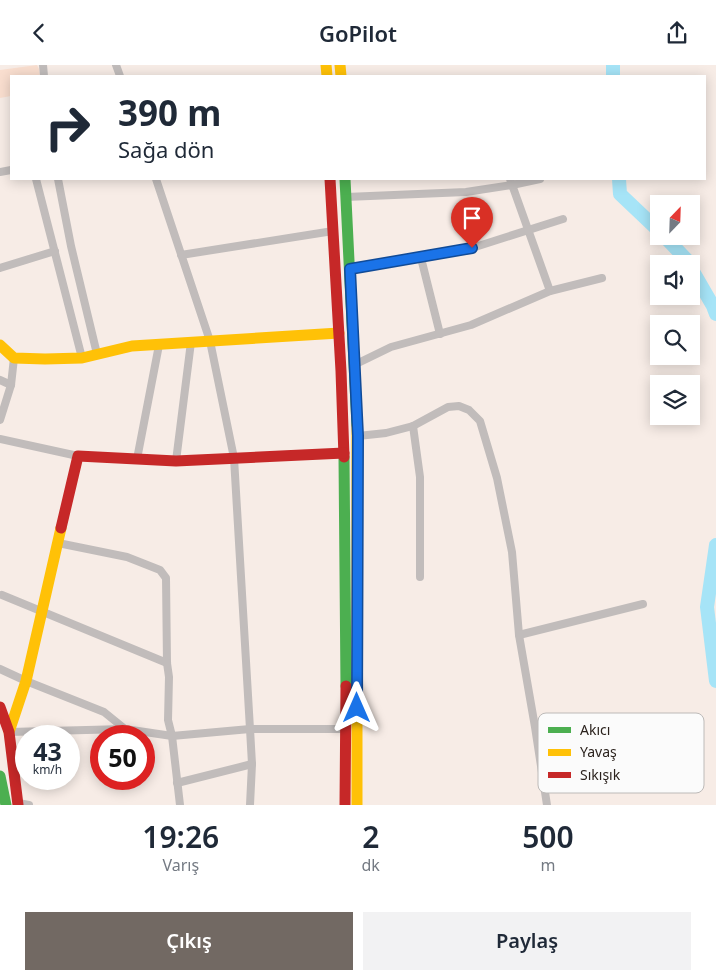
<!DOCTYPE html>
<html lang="tr">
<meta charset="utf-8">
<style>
:root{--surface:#fff;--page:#f2f2f3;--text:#1f2937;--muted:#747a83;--accent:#726963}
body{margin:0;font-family:"Noto Sans",sans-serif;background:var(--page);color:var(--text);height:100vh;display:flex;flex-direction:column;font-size:19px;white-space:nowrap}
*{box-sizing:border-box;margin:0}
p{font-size:16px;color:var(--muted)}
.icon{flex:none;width:28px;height:28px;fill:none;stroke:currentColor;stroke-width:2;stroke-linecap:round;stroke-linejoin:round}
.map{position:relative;height:740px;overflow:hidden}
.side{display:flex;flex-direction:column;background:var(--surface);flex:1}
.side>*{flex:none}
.top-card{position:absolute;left:10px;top:10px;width:696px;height:105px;border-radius:0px;box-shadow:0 2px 12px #0003;background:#fff;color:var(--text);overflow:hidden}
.needle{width:32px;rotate:23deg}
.fabs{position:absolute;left:650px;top:130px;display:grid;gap:10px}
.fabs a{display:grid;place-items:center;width:50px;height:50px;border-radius:0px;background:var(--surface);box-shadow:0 2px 12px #0003;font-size:25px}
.speed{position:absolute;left:15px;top:660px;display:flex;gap:10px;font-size:25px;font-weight:700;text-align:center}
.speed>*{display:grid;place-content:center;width:65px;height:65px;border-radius:50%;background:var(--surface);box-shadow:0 2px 12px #0003;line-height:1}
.speed small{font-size:12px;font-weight:400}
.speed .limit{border:8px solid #d22;background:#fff;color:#111}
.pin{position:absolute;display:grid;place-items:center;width:42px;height:42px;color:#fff;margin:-51px -21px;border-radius:50% 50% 50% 0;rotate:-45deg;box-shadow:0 0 5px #0007}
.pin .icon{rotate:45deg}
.me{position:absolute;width:55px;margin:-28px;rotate:0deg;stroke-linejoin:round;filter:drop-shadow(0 0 4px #0008)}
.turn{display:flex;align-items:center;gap:18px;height:105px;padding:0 25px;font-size:22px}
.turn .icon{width:65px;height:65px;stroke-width:2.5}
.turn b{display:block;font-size:35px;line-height:42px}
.eta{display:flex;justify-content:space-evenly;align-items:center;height:85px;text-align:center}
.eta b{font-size:30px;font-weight:600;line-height:35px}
.action{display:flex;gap:10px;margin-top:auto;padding:10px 25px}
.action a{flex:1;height:58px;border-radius:0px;background:var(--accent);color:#fff;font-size:20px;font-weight:600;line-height:58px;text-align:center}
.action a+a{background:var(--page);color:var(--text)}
header{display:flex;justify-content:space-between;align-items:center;height:65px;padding:0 25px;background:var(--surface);font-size:22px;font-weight:600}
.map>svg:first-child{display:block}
.green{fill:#f9decf}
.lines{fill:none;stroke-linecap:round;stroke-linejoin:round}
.river{stroke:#a6e4f7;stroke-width:14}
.street{stroke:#c1bcbb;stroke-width:8}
.fast{stroke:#4caf50;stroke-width:11}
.slow{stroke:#ffc107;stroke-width:11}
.jam{stroke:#c62828;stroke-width:11}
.route-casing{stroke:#114b97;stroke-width:12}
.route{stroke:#1a73e8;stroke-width:9}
.key{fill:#fbfbfb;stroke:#bdbab8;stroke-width:1}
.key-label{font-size:14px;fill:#2b221d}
</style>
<header><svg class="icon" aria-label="back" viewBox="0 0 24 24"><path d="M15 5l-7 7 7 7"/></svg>GoPilot<svg class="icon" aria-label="share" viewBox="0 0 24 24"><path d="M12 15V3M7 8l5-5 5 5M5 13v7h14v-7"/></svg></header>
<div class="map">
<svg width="716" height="740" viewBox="0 0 716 740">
<rect width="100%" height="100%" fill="#f7ece6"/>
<!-- green -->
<polygon class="green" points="37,0 39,4 40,11 11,11 11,31 0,33 0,5"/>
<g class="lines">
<!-- river -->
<g class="river">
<polyline points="613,0 613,11"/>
<polyline points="619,114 620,129 659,166"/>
<polyline points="664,171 686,194 689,199"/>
<polyline points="691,203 713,241 716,249"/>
<polyline points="716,480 707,542 716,616"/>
</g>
<!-- street -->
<g class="street">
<polyline points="43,0 44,11"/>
<polyline points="116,0 120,11"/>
<polyline points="0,107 11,105"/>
<polyline points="36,114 82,293"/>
<polyline points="58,114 71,181 97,289"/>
<polyline points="156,114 210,276 234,393 250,664 252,699 250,740"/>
<polyline points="510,114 550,226"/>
<polyline points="346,132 466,127 512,120 540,114"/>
<polyline points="181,190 333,166"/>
<polyline points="421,193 440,269"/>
<polyline points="0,203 55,186"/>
<polyline points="350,204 472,183 563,154"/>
<polyline points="354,300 391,282 471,260 550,226 602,213"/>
<polyline points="0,315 11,320"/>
<polyline points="0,355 11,320 14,293"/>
<polyline points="413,361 420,412 420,512"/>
<polyline points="358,371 386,368 413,361 448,342 459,341 469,345 480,356 497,413 512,487 519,570 535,662 547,740"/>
<polyline points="0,374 78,391"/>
<polyline points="137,394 159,280"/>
<polyline points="176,396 191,277"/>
<polyline points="58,478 127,492 160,505 166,513 167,598 169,612 168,655 172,671 180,740"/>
<polyline points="2,530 167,598"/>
<polyline points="519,570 643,539"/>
<polyline points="0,604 26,616 104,647 125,664"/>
<polyline points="9,667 125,664 172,671 250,664 346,664"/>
<polyline points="177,718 252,699"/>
<polyline points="18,738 29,740"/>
</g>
<!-- fast -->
<g class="fast">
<polyline points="345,114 357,360"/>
<polyline points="344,392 346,621"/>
<polyline points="0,711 6,740"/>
</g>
<!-- slow -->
<g class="slow">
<polyline points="326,0 327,11"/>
<polyline points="340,0 341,11"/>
<polyline points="0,280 14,293 45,294 82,293 132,281 339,268"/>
<polyline points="9,667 26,616 61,463"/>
<polyline points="357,740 357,360"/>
</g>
<!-- jam -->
<g class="jam">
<polyline points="330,114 341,306 344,392"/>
<polyline points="61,463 78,391 176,396 344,388"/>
<polyline points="0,642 9,667 18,740"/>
<polyline points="345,740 346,621"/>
</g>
</g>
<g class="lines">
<!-- route casing -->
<g class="route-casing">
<polyline id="route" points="357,643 358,371 350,204 472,183"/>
</g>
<!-- route -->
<use href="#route" class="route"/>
</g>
<!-- legend -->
<rect x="538" y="648" width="166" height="80" rx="8" class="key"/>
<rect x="548" y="662" width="23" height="6" fill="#4caf50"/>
<rect x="548" y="684" width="23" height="7" fill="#ffc107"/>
<rect x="548" y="707" width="23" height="6" fill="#c62828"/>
<g class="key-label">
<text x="580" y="670">Akıcı</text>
<text x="580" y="692">Yavaş</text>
<text x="580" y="715">Sıkışık</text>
</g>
</svg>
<div class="fabs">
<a><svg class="needle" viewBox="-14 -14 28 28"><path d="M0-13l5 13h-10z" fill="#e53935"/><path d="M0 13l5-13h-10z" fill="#747a83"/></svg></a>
<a><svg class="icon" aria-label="sound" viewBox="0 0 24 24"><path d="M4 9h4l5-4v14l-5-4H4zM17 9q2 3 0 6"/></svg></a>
<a><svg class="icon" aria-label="search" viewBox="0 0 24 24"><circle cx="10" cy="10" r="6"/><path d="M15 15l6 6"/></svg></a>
<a><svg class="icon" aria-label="layers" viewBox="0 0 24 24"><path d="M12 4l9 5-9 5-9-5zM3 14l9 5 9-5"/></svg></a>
</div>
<div class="speed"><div>43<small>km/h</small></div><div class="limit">50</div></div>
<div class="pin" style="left:472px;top:183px;background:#d93025"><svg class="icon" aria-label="arrive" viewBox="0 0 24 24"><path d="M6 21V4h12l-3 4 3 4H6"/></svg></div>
<svg class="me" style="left:357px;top:643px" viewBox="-20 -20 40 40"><path d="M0-17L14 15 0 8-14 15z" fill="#1a73e8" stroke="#fff" stroke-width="4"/></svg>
<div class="top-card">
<div class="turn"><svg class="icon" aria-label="right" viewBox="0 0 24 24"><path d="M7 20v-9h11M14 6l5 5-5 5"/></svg><div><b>390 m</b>Sağa dön</div></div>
</div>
</div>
<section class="side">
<div class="eta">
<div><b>19:26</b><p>Varış</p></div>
<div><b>2</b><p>dk</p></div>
<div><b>500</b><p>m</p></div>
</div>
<div class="action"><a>Çıkış</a><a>Paylaş</a></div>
</section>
